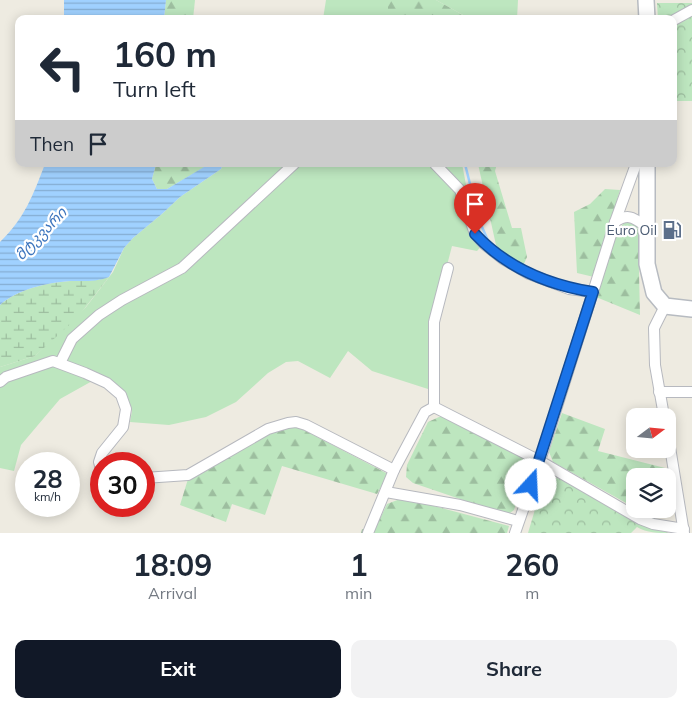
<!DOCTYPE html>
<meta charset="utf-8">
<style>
:root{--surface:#fff;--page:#f2f2f3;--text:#1f2937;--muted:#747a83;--accent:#111827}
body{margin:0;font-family:Mulish,"Noto Sans Georgian",sans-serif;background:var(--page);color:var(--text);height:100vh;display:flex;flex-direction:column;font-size:19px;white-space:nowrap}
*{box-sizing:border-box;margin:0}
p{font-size:16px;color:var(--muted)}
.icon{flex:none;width:28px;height:28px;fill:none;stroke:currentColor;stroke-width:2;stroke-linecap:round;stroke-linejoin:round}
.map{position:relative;height:533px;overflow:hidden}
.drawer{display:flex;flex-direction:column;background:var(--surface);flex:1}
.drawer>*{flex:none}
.guide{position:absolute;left:15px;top:15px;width:662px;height:152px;border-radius:10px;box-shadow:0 2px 12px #0003;background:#fff;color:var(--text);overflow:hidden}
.needle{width:32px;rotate:74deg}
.buttons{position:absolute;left:626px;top:408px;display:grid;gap:10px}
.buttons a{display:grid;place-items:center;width:50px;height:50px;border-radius:10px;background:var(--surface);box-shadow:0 2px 12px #0003;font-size:25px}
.speed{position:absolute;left:15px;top:452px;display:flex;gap:10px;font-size:25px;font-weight:700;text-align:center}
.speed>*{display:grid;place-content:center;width:65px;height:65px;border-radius:50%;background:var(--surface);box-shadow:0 2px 12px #0003;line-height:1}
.speed small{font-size:12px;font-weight:400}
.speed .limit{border:8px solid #d22;background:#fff;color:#111}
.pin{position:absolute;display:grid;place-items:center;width:42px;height:42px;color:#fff;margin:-51px -21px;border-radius:50% 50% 50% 0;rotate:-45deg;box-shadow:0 0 5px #0007}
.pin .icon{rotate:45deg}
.me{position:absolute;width:55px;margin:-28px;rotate:20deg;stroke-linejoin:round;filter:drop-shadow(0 0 4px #0008)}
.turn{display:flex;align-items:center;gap:18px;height:105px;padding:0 15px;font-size:22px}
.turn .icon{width:65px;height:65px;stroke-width:2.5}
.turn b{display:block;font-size:35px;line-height:42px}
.then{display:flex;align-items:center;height:48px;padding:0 15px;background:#0003;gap:10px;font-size:19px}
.eta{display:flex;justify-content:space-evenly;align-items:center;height:85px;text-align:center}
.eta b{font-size:30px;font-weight:700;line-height:35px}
.button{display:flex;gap:10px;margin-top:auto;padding:10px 15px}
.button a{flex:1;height:58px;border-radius:10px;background:var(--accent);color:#fff;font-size:20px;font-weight:700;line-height:58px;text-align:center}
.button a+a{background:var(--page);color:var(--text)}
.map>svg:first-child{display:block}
.green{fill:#bde6bf}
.forest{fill:url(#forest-firs)}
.wetland{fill:url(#wetland-marsh)}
.park{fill:url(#park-crowns)}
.water{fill:url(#water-rules)}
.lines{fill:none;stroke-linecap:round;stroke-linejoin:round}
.stream{stroke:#a0d1ff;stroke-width:2.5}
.minor-casing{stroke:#b7b9bf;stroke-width:12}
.secondary-casing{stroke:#b7bbc1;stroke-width:18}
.minor{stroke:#fff;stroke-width:10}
.secondary{stroke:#fff;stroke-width:15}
.route-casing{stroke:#114b97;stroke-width:12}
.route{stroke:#1a73e8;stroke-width:9}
.labels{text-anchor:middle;stroke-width:4.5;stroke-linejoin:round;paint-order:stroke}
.service-label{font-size:14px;fill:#4e5e75;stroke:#fff;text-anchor:end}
.water-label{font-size:15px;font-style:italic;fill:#3d75bd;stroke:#fff}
</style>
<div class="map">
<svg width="692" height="533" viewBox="0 0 692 533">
<defs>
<pattern id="forest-firs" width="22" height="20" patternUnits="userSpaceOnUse" patternTransform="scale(1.25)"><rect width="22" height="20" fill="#bde6bf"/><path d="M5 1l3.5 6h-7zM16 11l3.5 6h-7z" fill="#9dbe9f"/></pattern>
<pattern id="wetland-marsh" width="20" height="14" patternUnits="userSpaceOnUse" patternTransform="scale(1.25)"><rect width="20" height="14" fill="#bde6bf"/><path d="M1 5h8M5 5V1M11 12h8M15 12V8" fill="none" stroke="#9dbe9f"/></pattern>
<pattern id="park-crowns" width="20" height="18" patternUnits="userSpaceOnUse" patternTransform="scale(1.25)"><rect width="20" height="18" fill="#bde6bf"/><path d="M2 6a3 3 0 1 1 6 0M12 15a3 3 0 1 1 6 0" fill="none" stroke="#9dbe9f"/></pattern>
<pattern id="water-rules" width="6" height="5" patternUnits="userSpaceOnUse" patternTransform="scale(1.25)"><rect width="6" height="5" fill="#a0d1ff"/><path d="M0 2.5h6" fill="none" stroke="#85add2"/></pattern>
</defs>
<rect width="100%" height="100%" fill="#eeebe1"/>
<!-- green -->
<g class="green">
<polygon points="326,0 388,0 388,19 323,19"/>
<polygon points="436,0 518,0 517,19 465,19 465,16"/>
<path d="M 223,164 L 462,164 C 467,187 471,223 485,242 L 477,251 L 452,246 L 431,327 L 430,388 L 428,389 L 372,371 L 348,351 L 330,378 L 298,361 L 286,362 L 268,373 L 236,402 L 206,417 L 169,425 L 130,422 L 132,411 L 127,397 L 94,380 L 60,399 L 21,445 L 14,471 L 0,468 L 0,367 L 35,356 L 86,307 L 113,272 L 124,248 L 133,238 L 163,213 L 180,197 L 221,169 Z"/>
</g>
<!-- forest -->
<g class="forest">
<polygon points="166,0 195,0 193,19 164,19"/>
<polygon points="388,0 436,0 465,16 465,19 388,19"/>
<polygon points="156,164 210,164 167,189 157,189 152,179"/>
<polygon points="478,164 497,164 495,171 512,228 521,228 527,257 523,266 514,262 496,245"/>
<polygon points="605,189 620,190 594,277 577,273 574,212 590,204"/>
<polygon points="624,223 630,223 636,225 638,230 640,315 596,297 618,230"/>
<path d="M 562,413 L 605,429 L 598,451 L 669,469 L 674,504 C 670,512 662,514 655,517 L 636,509 L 668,509 L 668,476 L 635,476 L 635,508 L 553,462 L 549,452 Z"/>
<polygon points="439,417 446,417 529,461 514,510 510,513 504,514 413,483 406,477 407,465 428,422"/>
<polygon points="288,426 298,427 388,474 377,494 282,466 265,515 232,504 226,522 180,505 188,479 270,432"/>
<polygon points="400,499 419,502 509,526 507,533 361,533 362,529 373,533 387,504"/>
</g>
<!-- wetland -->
<path class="wetland" d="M 109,277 L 77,318 L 35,356 L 0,367 L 0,305 C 18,289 46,283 70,281 C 84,281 96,281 109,277 Z"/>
<!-- park -->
<g class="park">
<polygon points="657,3 692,3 692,101 674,101 674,19 658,19"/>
<path d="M 549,478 L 557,478 L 568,482 L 643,525 L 669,533 C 658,533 647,533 637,527 L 631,533 L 528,533 L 542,486 L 546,479 Z"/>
</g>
<!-- water -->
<g class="water">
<polygon points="64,0 166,0 164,19 64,19"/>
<path d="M 45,164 L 156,164 L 152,179 L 157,189 L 167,189 L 209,164 L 223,164 L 221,169 L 180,197 L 163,213 L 133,238 L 124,248 L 109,277 C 96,282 84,281 70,281 C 46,283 18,289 0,305 L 0,242 C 25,218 33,195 45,164 Z"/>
</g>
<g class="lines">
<!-- stream -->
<polyline class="stream" points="465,164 479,220 489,243"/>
<!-- minor casing -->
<g class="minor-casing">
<g id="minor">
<polyline points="674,20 692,10"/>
<polyline points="435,164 460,190 475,234 484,244 503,259 529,274 569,289 593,292"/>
<path d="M 615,222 C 629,212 635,219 647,227"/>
<polyline points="60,363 72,339 99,315 122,300 182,268 294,164"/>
<polyline points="0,382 6,377 53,361 85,373 107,383 121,395 126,409 123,427 102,453 99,462 101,469"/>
<polyline points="659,392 692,392"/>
<polyline points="434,407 540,461 640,519 653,524 684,529"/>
<polyline points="434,407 434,322 448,268"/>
<polyline points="664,416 655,365 654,328 665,306"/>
<polyline points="668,435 684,533"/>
<polyline points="144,478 188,475 268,429 288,423 296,422 306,425 394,470"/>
<polyline points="386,492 460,505 518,521"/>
<polyline points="368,533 394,470 425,412 434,407"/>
<polyline points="515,533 540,461 615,222 636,164"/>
</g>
</g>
<!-- secondary casing -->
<g class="secondary-casing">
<g id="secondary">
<polyline points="646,0 647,19"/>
<polyline points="647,164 647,264 654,293 665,306 692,309"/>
</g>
</g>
<!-- minor -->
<use href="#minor" class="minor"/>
<!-- secondary -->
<use href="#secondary" class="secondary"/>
</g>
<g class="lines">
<!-- route casing -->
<g class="route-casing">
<path id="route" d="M 475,234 C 506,267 549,285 593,292 L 531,485"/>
</g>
<!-- route -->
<use href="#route" class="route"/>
</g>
<!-- icons -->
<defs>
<g id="fuel-bare" transform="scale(1.5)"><path d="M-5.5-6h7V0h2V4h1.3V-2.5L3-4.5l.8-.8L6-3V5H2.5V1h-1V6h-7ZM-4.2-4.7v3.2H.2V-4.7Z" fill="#5c6f8a" stroke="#fff" stroke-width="2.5" paint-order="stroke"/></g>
</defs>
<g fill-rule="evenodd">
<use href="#fuel-bare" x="672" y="230"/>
</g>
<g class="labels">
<!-- service labels -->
<g class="service-label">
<text x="657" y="235">Euro Oil</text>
</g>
<!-- water labels -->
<g class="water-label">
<text transform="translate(41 234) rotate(-46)" y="5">მტკვარი</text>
</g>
</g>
</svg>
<div class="buttons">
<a><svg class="needle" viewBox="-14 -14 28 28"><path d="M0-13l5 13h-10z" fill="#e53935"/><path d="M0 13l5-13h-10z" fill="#747a83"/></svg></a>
<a><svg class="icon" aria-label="layers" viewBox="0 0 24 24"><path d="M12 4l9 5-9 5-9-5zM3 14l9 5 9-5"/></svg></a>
</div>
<div class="speed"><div>28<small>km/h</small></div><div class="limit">30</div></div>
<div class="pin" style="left:475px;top:234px;background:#d93025"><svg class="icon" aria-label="arrive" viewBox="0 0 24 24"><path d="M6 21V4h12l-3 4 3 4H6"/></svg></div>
<svg class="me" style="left:531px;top:485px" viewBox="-20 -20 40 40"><circle r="19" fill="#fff"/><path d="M0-13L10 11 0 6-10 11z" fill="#1a73e8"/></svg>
<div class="guide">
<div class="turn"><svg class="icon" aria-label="left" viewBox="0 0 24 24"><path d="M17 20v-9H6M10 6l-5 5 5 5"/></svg><div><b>160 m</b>Turn left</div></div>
<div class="then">Then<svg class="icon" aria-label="arrive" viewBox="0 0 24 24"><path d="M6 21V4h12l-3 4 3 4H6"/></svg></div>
</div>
</div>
<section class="drawer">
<div class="eta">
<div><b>18:09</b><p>Arrival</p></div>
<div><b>1</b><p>min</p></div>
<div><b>260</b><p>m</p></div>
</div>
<div class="button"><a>Exit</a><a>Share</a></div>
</section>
